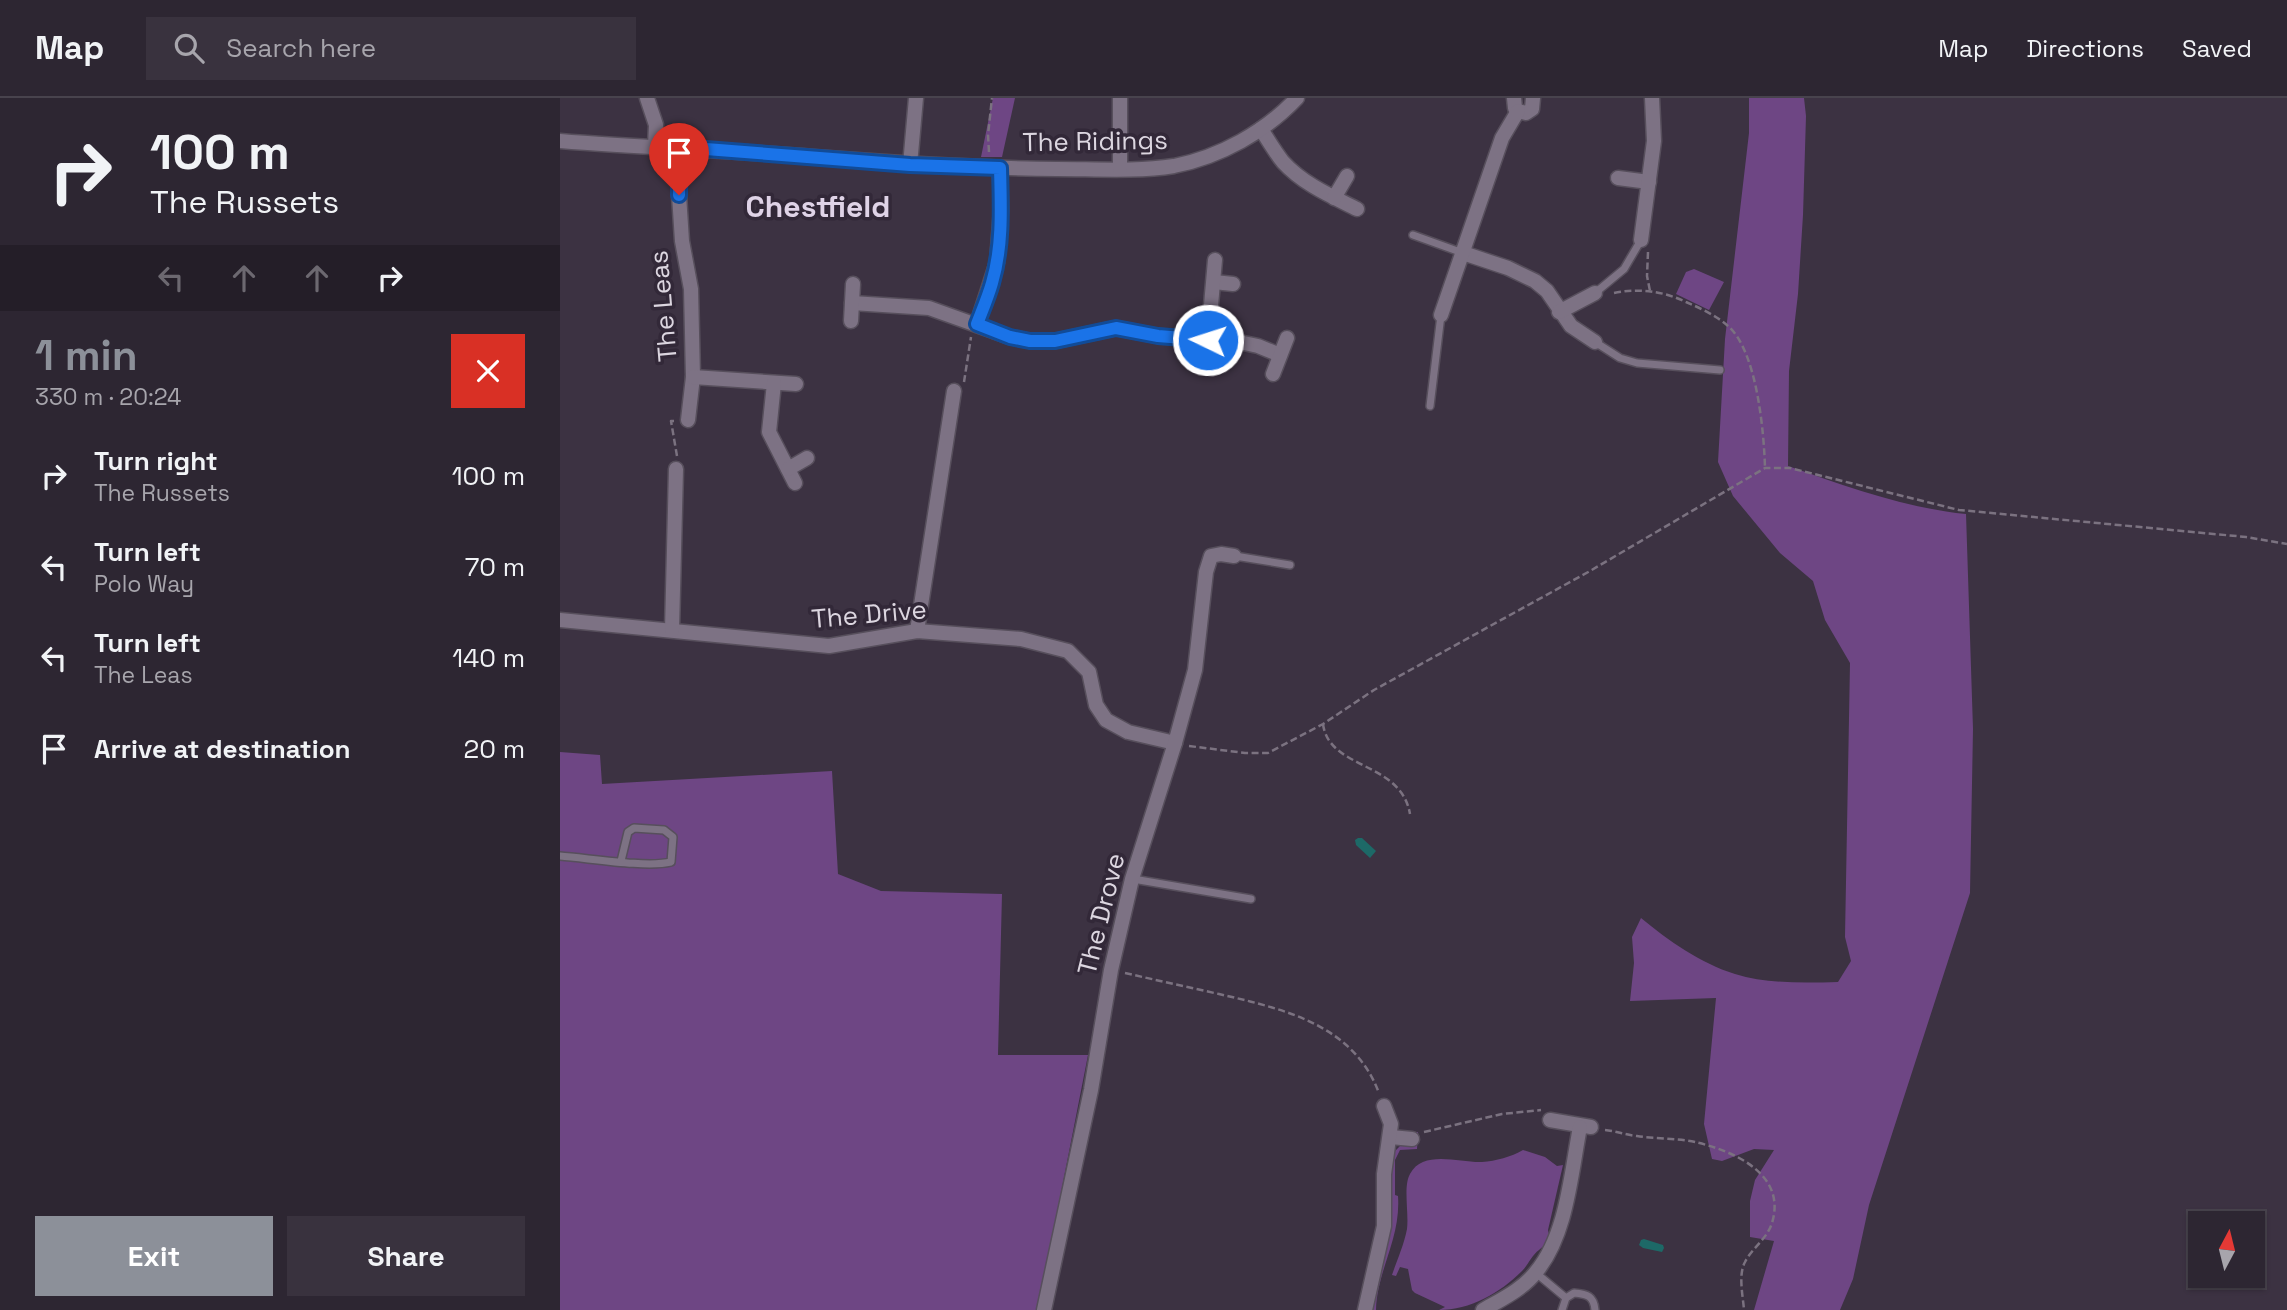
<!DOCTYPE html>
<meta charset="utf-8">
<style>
:root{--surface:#2d2632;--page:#39323e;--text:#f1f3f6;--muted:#a7a5ac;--line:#48434d;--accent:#8c9099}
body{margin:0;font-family:"Space Grotesk",sans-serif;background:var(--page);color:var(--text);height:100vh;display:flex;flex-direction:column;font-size:26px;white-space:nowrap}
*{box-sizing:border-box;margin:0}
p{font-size:23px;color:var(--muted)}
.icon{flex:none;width:38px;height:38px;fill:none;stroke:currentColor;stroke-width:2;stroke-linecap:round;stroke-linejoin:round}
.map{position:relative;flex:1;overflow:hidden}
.panel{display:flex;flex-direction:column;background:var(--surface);width:560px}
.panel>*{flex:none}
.banner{background:#2d2632;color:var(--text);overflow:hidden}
.needle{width:46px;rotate:7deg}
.controls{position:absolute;left:1628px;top:1113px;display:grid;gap:14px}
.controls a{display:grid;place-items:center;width:77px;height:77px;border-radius:0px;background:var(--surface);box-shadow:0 2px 5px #0004,0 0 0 2px var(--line);font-size:35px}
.pin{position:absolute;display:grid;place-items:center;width:60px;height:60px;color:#fff;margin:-72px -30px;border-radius:50% 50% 50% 0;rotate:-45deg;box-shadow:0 0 7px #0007}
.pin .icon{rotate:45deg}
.me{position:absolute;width:77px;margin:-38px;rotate:274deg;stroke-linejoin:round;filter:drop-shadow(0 0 5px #0008)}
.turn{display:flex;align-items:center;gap:24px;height:147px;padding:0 35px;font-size:32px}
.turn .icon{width:91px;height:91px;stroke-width:2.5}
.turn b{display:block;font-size:49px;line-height:60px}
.lanes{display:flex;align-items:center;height:66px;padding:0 35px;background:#0003;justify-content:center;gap:35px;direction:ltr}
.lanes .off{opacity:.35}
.round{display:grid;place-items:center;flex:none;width:74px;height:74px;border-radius:0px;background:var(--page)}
.overview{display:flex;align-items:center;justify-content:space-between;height:119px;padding:0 35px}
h1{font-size:42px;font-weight:700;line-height:52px;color:var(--accent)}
.cta{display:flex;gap:14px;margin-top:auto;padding:14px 35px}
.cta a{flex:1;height:80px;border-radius:0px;background:var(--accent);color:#fff;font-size:28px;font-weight:700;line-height:80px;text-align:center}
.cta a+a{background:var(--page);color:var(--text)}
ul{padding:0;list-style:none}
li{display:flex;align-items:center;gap:21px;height:91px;padding:0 35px}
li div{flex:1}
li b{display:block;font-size:26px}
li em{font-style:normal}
header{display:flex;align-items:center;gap:42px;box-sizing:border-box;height:98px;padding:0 35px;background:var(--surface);border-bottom:2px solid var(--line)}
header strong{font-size:33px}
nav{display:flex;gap:38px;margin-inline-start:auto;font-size:24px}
.search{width:490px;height:63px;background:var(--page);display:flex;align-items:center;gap:18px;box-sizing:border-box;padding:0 24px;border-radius:0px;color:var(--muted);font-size:26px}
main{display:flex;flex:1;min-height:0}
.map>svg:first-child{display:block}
.green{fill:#6e4684}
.water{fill:#1d6967}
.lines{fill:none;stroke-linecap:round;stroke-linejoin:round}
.service-casing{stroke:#574f5c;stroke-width:10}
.minor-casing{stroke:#574f5c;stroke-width:17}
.path{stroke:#7b7280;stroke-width:2.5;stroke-dasharray:7 3.5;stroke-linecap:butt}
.service{stroke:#7d7284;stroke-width:7}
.minor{stroke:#7d7284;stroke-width:14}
.route-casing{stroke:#114b97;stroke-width:18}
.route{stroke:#1a73e8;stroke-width:12}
.labels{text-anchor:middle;stroke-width:7;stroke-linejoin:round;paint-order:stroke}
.street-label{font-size:26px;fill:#dcd6e0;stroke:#322838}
.quarter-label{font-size:30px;font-weight:bold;fill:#dfd3e7;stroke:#322838}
</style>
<header>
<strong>Map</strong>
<div class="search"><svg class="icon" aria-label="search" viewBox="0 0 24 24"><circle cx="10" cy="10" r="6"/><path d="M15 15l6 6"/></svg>Search here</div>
<nav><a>Map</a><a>Directions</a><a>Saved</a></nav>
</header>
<main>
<section class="panel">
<div class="banner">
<div class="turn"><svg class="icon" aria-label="right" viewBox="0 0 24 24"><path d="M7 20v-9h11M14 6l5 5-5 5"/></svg><div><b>100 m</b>The Russets</div></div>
<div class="lanes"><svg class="icon off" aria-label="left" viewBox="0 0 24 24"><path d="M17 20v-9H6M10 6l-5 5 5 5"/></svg><svg class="icon off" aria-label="ahead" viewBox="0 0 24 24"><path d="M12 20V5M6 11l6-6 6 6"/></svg><svg class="icon off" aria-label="ahead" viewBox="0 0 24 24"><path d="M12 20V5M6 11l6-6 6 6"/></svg><svg class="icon" aria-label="right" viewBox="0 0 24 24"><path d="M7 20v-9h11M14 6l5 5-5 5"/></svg></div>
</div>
<div class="overview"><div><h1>1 min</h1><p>330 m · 20:24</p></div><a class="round" style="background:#d93025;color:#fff"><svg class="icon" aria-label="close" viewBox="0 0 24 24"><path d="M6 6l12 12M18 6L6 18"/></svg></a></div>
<ul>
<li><svg class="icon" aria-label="right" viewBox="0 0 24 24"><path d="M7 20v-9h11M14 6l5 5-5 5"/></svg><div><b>Turn right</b><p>The Russets</p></div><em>100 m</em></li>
<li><svg class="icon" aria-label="left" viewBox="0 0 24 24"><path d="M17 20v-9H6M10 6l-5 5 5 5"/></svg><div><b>Turn left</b><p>Polo Way</p></div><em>70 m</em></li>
<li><svg class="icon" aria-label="left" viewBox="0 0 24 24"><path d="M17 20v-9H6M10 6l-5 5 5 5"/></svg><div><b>Turn left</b><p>The Leas</p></div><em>140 m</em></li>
<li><svg class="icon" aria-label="arrive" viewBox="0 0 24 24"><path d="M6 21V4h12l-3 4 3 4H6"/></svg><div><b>Arrive at destination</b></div><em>20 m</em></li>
</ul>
<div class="cta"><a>Exit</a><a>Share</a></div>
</section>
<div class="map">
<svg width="1727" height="1212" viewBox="0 0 1727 1212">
<rect width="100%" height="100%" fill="#3c3242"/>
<!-- green -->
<g class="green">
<polygon points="433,0 455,0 442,59 421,59"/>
<path d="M 1189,0 L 1244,0 L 1246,18 L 1243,117 L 1238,196 L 1229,273 L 1228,368 C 1285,388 1345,410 1406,416 L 1413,631 L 1410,795 L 1309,1107 L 1293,1181 L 1280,1212 L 1194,1212 L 1214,1143 L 1190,1139 L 1190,1103 L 1195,1082 L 1214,1052 L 1194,1051 L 1162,1063 L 1152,1061 L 1144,1026 L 1156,900 L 1070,903 L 1074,865 L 1072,839 L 1081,820 C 1109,843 1140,865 1175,876 C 1207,886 1245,885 1278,884 L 1291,863 L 1285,839 L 1290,565 L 1265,522 L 1253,483 L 1220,455 L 1173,398 L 1158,364 L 1165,241 L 1189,35 Z"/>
<polygon points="1134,171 1164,184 1149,212 1116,196 1126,174"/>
<polygon points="0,654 40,657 42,686 272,673 278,776 321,793 442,796 438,957 528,957 478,1212 0,1212"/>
<path d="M 853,1034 L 858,1034 L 857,1051 L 840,1052 L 835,1062 L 835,1097 L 838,1098 C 841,1141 817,1172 816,1212 L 807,1212 L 826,1111 L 831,1105 L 830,1083 L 833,1055 L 840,1048 L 853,1047 Z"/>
<path d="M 963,1052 L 985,1059 L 997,1068 L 1003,1067 L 988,1132 L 990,1141 C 986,1148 983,1148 979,1152 C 972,1157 968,1167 962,1173 C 940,1195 910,1212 879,1212 L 885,1209 L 855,1195 L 852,1192 L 848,1171 L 840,1169 L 836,1178 L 832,1177 C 837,1162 844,1147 847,1131 C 849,1115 843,1088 850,1076 C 863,1051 900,1065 922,1064 C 936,1063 951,1059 963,1052 Z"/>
</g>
<!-- water -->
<g class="water">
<polygon points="798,740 802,740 816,753 810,760 796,747 795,742"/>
<polygon points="1084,1141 1103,1147 1104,1150 1102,1154 1083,1150 1079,1147 1081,1142"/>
</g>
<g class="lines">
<!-- service casing -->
<g class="service-casing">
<g id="service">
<polyline points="853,137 903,155"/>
<polyline points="1035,195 1064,171 1081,142"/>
<polyline points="1035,244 1060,260 1077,265 1160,272"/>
<polyline points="870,308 881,217"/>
<polyline points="675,458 730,467"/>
<path d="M 0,758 C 28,760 86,770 111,764 L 113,739 L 104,732 L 74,730 L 68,734 L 61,763"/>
<polyline points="573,781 691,801"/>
<polyline points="976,1175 1006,1200"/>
<path d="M 1002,1212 L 1006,1200 L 1014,1195 C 1027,1196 1034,1198 1035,1212"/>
</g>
</g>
<!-- minor casing -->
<g class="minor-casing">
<g id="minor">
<polyline points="87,0 96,27 95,48"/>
<polyline points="954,0 955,10 958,13 966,15 972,11 973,0"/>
<path d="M 701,31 C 708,42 715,54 723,64 C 743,86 771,98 797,111"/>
<path d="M 0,43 C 84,50 169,52 254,59 C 335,65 416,70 497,71 C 535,71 576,74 614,68 C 660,59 705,34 737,0"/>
<polyline points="120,49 119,97 122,143 131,191 133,279 128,322"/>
<polyline points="350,67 356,0"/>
<polyline points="560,71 560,0"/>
<polyline points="1058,80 1089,84"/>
<polyline points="774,100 787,78"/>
<polyline points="1081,142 1094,43 1092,0"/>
<polyline points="903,155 948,170 975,183 987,193 1011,228 1035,244"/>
<polyline points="654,184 673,186"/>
<polyline points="292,205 369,210 450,239 470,243 495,243 556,230 598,238 679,244 698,248 720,257"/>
<polyline points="999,214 1035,195"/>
<polyline points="881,217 942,40 958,13"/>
<polyline points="291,223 293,186"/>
<polyline points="417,226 437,164 441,112 440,70"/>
<polyline points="648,241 655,162"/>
<polyline points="713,276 727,240"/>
<polyline points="133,279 236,286"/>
<polyline points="214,285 209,334 235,385"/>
<polyline points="228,371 247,360"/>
<polyline points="0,522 269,548 357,533 461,541 508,553 529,574 536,607 546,622 568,634 615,645"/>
<polyline points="112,532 116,371"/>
<polyline points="357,533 394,293"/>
<polyline points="990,1022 1031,1029"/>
<polyline points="831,1039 852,1041"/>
<polyline points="484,1212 531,992 551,872 572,781 615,645 635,572 646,474 651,458 661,456 674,458"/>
<polyline points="805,1212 824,1128 824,1076 831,1026 824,1008"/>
<path d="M 923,1212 C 942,1201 963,1191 976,1174 C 1007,1137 1011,1075 1020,1029"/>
</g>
</g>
<!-- path -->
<g class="path">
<polyline points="429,54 428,37 432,0"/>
<polyline points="1088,154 1087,178 1090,193"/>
<path d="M 1054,195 C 1079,190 1103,193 1126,204 C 1140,210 1157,218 1168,228 C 1197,253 1204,334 1205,370"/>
<polyline points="404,284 411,239"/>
<polyline points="114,323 111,323 117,358"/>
<path d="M 763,626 C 769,672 841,663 850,716"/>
<polyline points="629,648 685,655 708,655 763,626 814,592 1030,473 1205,370 1230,370 1399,412 1686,439 1727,446"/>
<path d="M 565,875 C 596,882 627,889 659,896 C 723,911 793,926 819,995"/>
<path d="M 1045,1032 C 1056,1033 1066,1037 1077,1038 C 1096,1041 1116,1040 1135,1044 C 1174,1053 1227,1076 1212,1125 C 1207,1141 1192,1150 1185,1164 C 1178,1177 1183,1198 1184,1212"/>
<polyline points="864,1034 942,1016 981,1012"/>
</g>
<!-- service -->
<use href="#service" class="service"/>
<!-- minor -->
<use href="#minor" class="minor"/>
</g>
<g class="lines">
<!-- route casing -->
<g class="route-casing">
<path id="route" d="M 119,97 L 120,49 L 350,67 L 440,70 C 441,108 443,148 432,185 C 428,199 422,213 417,226 L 450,239 L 470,243 L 495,243 L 556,230 L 598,238 L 648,242"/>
</g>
<!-- route -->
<use href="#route" class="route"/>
</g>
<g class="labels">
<!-- street labels -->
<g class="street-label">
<text transform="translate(535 43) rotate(-1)" y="9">The Ridings</text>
<text transform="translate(103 208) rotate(-95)" y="9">The Leas</text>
<text transform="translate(309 516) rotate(-5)" y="9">The Drive</text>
<text transform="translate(541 816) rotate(-76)" y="9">The Drove</text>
</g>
<!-- quarter labels -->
<g class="quarter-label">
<text x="258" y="119">Chestfield</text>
</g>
</g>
</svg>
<div class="controls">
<a><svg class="needle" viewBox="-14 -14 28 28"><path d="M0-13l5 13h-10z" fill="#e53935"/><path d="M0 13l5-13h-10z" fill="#a7a5ac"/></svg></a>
</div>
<div class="pin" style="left:119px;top:97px;background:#d93025"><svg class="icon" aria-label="arrive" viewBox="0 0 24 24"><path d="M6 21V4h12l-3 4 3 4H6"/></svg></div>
<svg class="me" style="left:648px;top:242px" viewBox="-20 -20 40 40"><circle r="17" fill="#1a73e8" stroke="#fff" stroke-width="3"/><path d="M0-11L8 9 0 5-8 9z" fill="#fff"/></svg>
</div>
</main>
